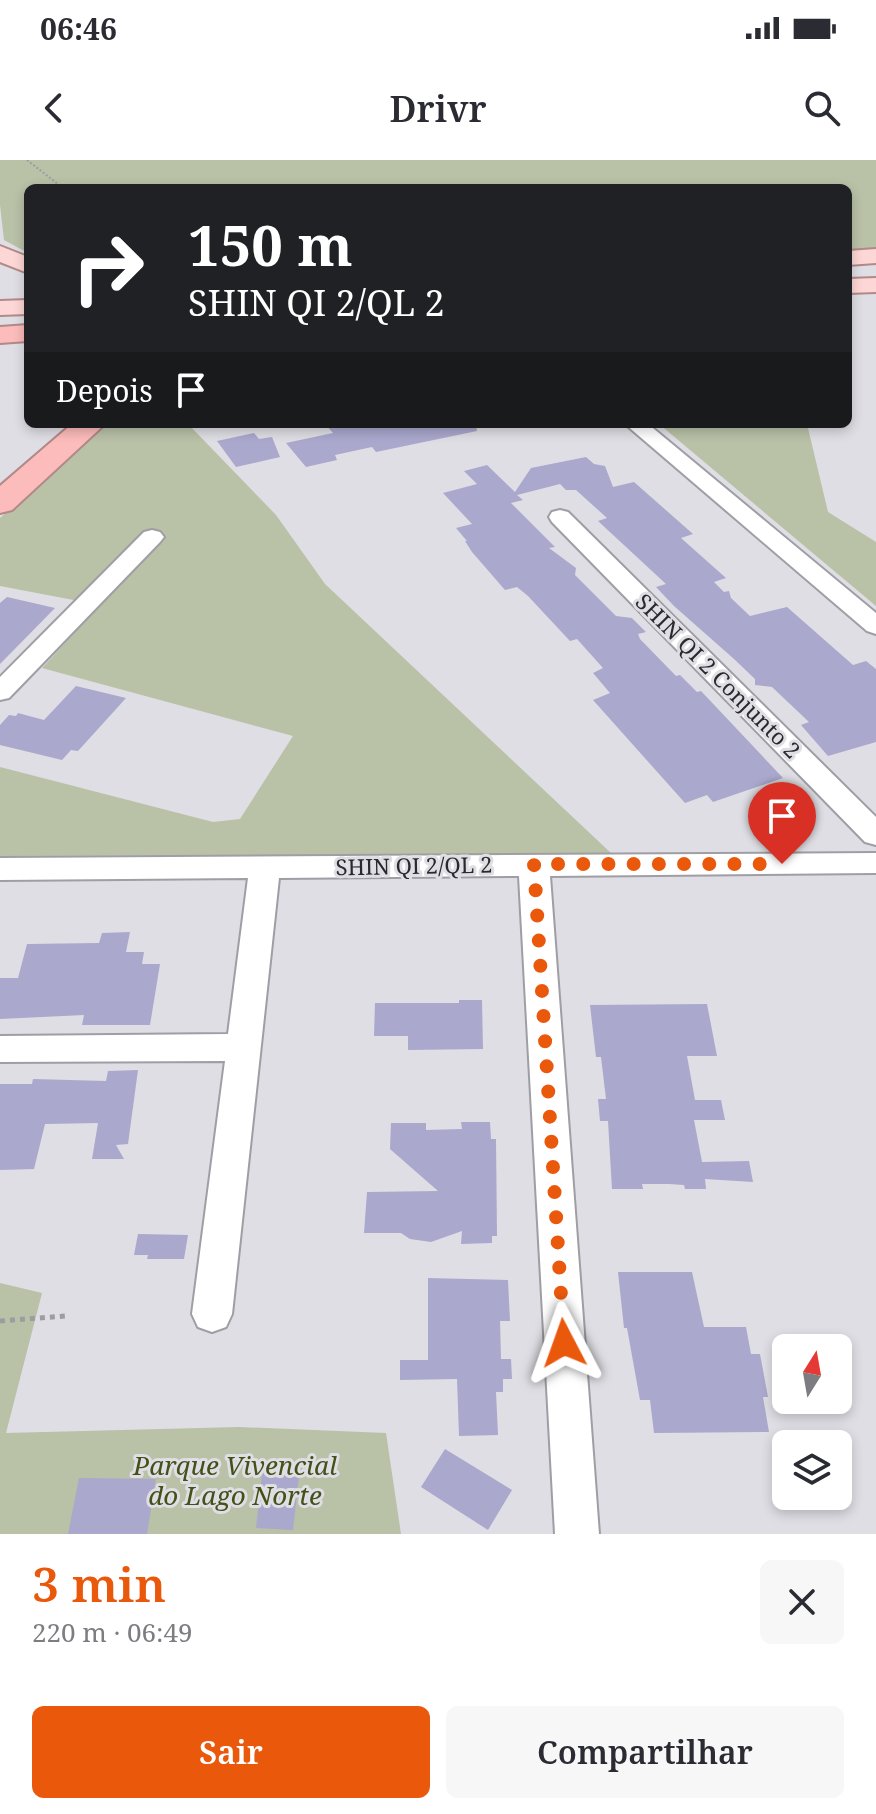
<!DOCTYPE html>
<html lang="pt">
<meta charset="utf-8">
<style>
:root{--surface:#fff;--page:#f7f7f7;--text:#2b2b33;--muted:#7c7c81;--accent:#ea580c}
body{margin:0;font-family:"Noto Serif",serif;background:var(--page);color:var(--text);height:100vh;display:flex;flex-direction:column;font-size:30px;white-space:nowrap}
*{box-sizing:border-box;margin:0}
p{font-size:26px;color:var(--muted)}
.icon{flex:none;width:44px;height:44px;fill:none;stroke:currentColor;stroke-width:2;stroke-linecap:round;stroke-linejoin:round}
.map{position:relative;height:1374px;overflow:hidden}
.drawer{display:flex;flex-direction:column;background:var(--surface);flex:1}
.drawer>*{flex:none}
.top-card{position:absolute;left:24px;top:24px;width:828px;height:244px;border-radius:12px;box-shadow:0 4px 12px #0003;background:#202124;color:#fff;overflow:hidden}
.needle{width:52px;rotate:11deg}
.fabs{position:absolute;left:772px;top:1174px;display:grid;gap:16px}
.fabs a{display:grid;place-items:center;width:80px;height:80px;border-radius:12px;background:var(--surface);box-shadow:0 4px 12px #0003;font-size:40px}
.pin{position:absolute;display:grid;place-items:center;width:68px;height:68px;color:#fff;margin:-82px -34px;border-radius:50% 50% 50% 0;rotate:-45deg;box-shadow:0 0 8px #0007}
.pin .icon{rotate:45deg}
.me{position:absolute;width:88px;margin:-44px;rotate:356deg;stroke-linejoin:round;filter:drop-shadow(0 0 6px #0008)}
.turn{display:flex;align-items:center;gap:28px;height:168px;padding:0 32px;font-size:36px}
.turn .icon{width:104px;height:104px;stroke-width:2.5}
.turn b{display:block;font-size:56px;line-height:68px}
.then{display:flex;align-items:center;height:76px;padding:0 32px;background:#0003;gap:16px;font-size:30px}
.round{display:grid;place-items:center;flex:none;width:84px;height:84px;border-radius:12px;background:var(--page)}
.headline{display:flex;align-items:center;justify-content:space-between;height:136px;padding:0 32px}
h1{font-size:48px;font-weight:600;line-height:60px;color:var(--accent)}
.action{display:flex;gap:16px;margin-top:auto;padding:16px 32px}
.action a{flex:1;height:92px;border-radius:12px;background:var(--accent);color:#fff;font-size:32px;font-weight:600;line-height:92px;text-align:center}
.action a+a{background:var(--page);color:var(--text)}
.status{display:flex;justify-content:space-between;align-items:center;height:56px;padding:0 40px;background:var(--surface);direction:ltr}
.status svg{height:22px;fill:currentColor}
header{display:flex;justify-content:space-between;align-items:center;height:104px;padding:0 32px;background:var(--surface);font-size:36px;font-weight:600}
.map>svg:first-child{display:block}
.green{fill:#b9c1a7}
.building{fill:#aaa8cd}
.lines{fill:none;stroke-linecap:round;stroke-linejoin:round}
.minor-casing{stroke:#9e9ea4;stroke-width:4}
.major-casing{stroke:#b28989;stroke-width:4}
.highway-casing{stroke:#b28989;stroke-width:4}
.path-far1{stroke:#9d9da1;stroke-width:2;stroke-dasharray:2 2;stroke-linecap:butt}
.path{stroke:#9d9da1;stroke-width:5;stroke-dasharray:5 5;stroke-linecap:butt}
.minor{fill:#fff;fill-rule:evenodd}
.major{fill:#fdd7d6;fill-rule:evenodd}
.highway{fill:#fcbcbb;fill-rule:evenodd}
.route{stroke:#ea580c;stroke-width:14;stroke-dasharray:0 25.2}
.labels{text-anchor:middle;stroke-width:6;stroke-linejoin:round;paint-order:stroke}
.street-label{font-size:22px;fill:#2a2a2c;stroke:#dedee4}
.near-park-label{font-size:26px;font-style:italic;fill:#435117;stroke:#dedee4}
</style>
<div class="status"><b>06:46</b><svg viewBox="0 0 49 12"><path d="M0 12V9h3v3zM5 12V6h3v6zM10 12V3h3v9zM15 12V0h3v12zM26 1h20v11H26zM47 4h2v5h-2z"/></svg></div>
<header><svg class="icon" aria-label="back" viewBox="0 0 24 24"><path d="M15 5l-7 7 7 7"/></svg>Drivr<svg class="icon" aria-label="search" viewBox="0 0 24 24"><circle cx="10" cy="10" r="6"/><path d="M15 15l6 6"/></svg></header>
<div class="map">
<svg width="876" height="1374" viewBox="0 0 876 1374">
<rect width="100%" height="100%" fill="#dedee4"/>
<!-- green -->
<g class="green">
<polygon points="0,0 876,0 876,95 848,97 848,28 28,28 28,93 4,80 0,45"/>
<polygon points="105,264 188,264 276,355 325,424 612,694 0,696 0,607 213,662 240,659 293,576 42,508 100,445 0,426 0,358"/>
<polygon points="659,264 807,264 828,352 876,382 876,446"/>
<polygon points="0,1123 42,1133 6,1273 239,1267 386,1273 401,1374 0,1374"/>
</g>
<!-- building -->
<g class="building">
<polygon points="325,264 476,264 477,271 376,292 372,287 335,295 337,300 306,307 286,283 333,273"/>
<polygon points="254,273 259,279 272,277 280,297 236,307 217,281"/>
<polygon points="586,297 594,304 605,306 613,327 634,322 693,374 681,378 726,418 714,422 724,432 729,431 731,438 750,456 787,447 853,505 866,501 876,509 876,582 828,596 801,565 809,562 772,527 755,525 755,519 734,499 674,446 656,427 666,424 598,361 607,358 576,330 566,330 560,324 517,335 523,340 511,343 555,387 549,388 576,408 575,415 616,456 632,458 646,472 638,474 640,479 676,516 680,515 697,532 701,531 783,618 713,642 707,635 685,643 593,540 610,533 593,513 603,508 577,479 570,481 528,436 517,427 505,430 472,392 465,381 467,381 456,368 472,364 443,333 477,324 464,311 487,305 515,332 531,308"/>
<polygon points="7,437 55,448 0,504 0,443"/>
<polygon points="76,526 126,538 78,591 71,590 62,600 0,585 0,565 9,555 16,556 18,553 44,560"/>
<polygon points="130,772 126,792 144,792 142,804 160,804 150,865 82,865 84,855 0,859 0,818 18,818 27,784 99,783 102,773"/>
<polygon points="459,840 482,840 483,889 408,890 408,876 374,876 375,843 459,843"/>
<polygon points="707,844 717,896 687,896 695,940 721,940 725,960 694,960 702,1002 749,1001 753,1022 705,1019 706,1029 685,1029 684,1025 669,1024 642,1024 643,1029 612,1029 608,961 600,961 598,939 606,939 601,897 596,897 590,845"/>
<polygon points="138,910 128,984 116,985 124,999 92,999 98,963 45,964 34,1009 0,1010 0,924 32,924 33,919 106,921 108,911"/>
<polygon points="461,962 490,962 491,979 496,979 497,1076 492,1076 492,1083 461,1084 462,1071 431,1082 410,1079 401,1073 364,1073 367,1032 438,1031 390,989 391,963 426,963 426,970 462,969"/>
<polygon points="138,1074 188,1075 184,1099 147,1099 148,1095 134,1095"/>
<polygon points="618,1112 692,1112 704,1167 746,1167 751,1194 760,1194 768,1237 763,1237 769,1272 654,1273 650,1240 640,1240 627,1168 624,1168"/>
<polygon points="428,1118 508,1120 510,1161 500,1161 501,1199 511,1199 512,1219 503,1219 503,1232 496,1232 498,1275 459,1276 457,1219 400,1220 400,1200 428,1200"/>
<polygon points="445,1289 512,1330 488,1370 421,1327"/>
<polygon points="263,1305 300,1306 293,1370 256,1368"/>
<polygon points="79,1318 156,1319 147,1374 68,1374"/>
</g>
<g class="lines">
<!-- minor casing -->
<g class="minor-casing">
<g id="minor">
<polygon points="625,264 648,264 876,453 876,474 867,471"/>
<polygon points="560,350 568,352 876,657 876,685 865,682 552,362 549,357 552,352"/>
<polygon points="152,370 160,372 164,377 160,382 9,538 0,540 0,517 144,372"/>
<polygon points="876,693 876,713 550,716 599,1374 555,1374 519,716 279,718 232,1154 226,1167 212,1172 198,1167 192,1154 225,901 0,902 0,876 228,874 248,718 0,720 0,698"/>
</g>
</g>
<!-- major casing -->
<g class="major-casing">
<g id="major">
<polygon points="0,86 28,97 28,113 0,102"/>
<polygon points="876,89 876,103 848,105 848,91"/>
<polygon points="876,118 876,132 848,133 848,119"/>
<polygon points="28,140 28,154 0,155 0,141"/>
</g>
</g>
<!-- highway casing -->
<g class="highway-casing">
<g id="highway">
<polygon points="28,165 28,181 0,183 0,167"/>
<polygon points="72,264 105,264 12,350 0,353 0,326"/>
</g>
</g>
<!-- path-far1 -->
<polyline class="path-far1" points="27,0 63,28"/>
<!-- path -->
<polyline class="path" points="0,1161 66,1156"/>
<!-- minor -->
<use href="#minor" class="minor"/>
<!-- major -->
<use href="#major" class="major"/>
<!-- highway -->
<use href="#highway" class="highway"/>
</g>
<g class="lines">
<!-- route -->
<polyline class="route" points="564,1183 534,704 782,704"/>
</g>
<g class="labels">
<!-- street labels -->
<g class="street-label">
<text transform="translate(718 516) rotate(45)" y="8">SHIN QI 2 Conjunto 2</text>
<text transform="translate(414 706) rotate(-1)" y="8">SHIN QI 2/QL 2</text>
</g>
<!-- near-park labels -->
<g class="near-park-label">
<text x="235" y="1315">Parque Vivencial<tspan x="235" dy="30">do Lago Norte</tspan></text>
</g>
</g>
</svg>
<div class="fabs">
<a><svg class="needle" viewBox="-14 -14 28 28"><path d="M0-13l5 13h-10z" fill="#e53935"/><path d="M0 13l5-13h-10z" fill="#7c7c81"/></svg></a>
<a><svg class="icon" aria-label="layers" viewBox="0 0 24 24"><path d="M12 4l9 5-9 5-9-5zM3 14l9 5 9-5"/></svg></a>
</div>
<div class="pin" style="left:782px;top:704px;background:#d93025"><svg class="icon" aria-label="arrive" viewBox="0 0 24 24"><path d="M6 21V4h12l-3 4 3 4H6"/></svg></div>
<svg class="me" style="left:564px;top:1183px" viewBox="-20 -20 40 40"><path d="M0-17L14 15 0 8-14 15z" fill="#ea580c" stroke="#fff" stroke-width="4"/></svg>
<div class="top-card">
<div class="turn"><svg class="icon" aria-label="right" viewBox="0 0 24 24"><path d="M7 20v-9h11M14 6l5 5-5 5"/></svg><div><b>150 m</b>SHIN QI 2/QL 2</div></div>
<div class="then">Depois<svg class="icon" aria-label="arrive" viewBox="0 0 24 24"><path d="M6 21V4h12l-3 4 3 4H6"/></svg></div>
</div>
</div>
<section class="drawer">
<div class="headline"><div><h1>3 min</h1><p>220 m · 06:49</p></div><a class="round"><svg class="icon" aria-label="close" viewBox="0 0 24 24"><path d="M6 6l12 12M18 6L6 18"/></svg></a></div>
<div class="action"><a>Sair</a><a>Compartilhar</a></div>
</section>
